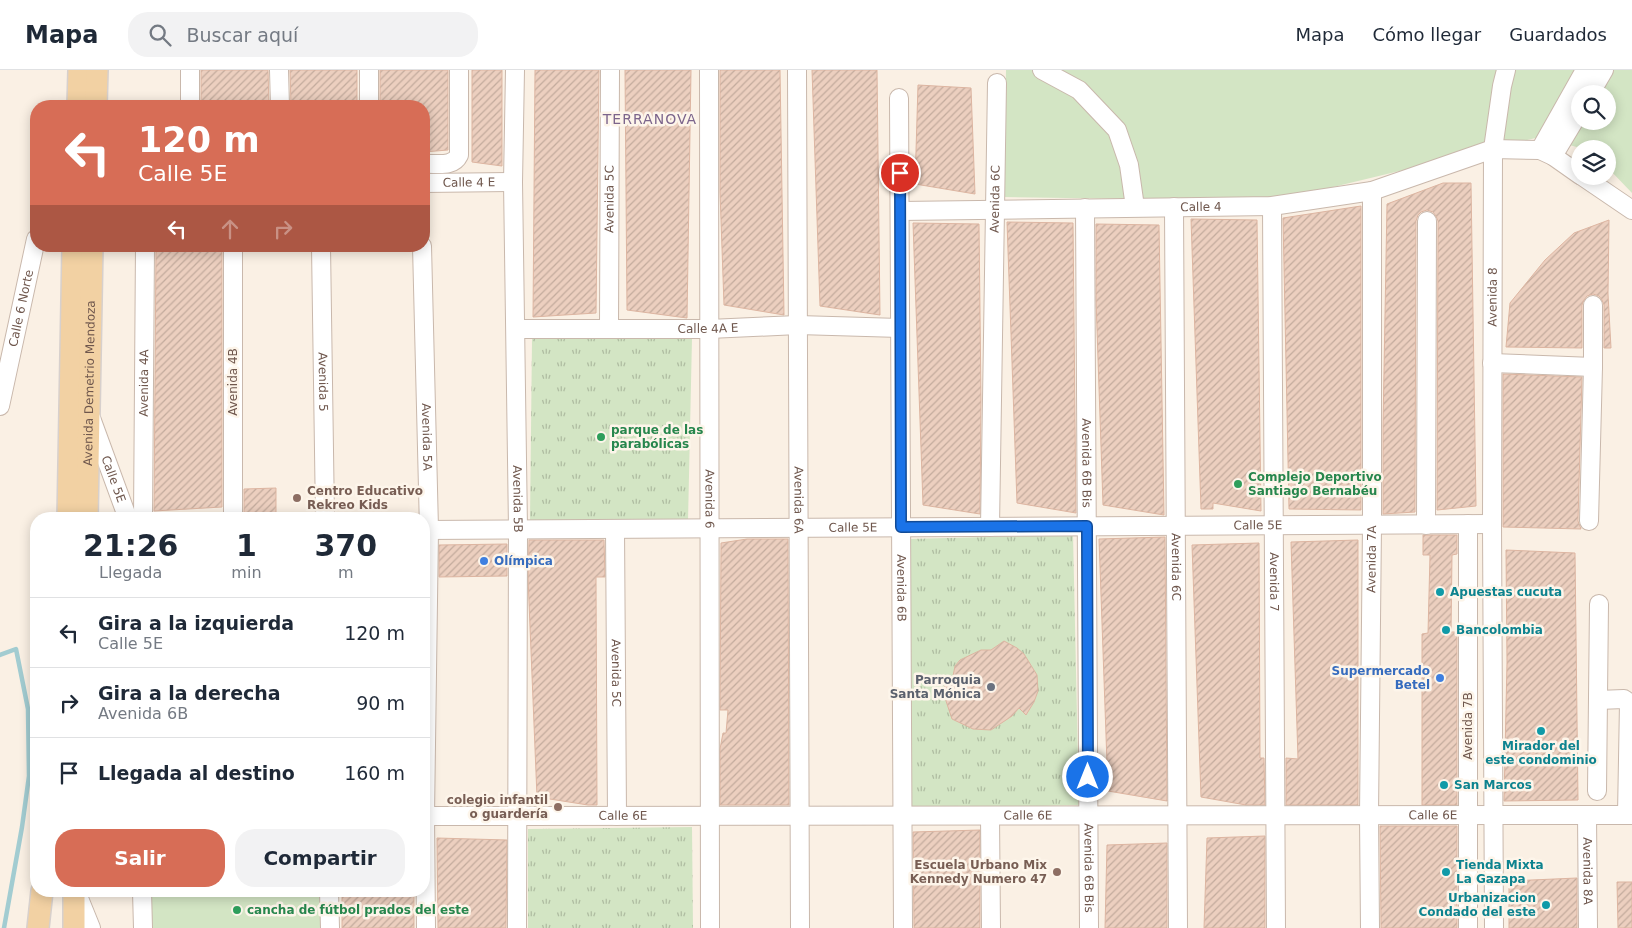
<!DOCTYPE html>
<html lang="es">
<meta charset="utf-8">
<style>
:root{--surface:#fff;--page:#f2f2f3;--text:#1f2937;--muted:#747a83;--line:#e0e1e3;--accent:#d76d56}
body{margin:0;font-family:"DejaVu Sans",sans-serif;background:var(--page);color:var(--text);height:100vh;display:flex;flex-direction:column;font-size:19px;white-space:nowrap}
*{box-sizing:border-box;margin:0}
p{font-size:16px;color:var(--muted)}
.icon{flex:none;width:28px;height:28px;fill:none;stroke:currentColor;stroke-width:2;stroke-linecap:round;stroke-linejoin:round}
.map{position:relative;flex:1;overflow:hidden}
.panel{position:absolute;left:30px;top:442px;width:400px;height:385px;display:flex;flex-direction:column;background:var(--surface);border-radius:20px;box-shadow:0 2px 12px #0003}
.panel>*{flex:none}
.guide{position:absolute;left:30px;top:30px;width:400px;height:152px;border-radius:20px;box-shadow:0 2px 12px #0003;background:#d76d56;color:#fff;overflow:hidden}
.fabs{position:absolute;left:1571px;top:15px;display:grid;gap:10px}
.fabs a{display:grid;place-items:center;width:45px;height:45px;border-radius:50%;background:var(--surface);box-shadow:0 2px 12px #0003;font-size:25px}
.pin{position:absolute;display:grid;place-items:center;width:42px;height:42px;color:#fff;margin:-21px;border:2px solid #fff;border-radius:50%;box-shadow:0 1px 5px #0007}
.me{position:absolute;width:55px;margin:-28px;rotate:0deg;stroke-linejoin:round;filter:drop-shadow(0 0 4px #0008)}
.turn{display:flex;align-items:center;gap:18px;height:105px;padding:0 25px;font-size:22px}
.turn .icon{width:65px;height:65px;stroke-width:2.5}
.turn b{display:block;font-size:35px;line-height:42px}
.lanes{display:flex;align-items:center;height:48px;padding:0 25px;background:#0003;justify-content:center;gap:25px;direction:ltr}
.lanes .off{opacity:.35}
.eta{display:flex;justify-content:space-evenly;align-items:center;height:85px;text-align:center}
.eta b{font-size:30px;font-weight:700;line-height:35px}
.primary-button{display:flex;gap:10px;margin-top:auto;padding:10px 25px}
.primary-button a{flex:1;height:58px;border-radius:20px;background:var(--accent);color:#fff;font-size:20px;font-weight:700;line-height:58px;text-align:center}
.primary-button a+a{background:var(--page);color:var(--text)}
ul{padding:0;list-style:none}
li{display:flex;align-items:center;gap:15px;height:70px;padding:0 25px;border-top:1px solid var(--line)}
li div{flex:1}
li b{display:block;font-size:19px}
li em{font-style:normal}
header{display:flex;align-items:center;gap:30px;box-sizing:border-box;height:70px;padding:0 25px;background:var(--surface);border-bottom:1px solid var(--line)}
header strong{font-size:24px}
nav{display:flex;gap:28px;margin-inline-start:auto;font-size:18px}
.search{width:350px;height:45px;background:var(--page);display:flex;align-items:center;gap:12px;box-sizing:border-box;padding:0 18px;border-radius:20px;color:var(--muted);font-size:19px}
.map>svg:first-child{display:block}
.grass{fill:#d3e5c4;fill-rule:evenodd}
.park{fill:url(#park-tufts)}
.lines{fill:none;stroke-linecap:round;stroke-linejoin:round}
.stream{stroke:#a2ccd1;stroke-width:4.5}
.building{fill:url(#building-hatch);stroke:#ddb5a1}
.minor-casing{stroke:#c9b8ac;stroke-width:20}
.major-casing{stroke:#d7d0cd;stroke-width:24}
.minor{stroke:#fff;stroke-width:18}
.major{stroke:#f2d1a3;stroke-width:21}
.route-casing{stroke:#114b97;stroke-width:12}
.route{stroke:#1a73e8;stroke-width:9}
.leisure-dot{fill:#2e9e5b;stroke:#fdf5ea;stroke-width:2}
.education-dot{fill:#8d6e63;stroke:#fdf5ea;stroke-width:2}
.shop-dot{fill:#3f7fe0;stroke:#fdf5ea;stroke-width:2}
.culture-dot{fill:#0f9aa8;stroke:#fdf5ea;stroke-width:2}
.worship-dot{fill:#6b7280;stroke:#fdf5ea;stroke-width:2}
.labels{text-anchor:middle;stroke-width:5;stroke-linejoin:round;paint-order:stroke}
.street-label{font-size:12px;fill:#6f574d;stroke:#fdf5ea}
.leisure-label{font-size:12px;font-weight:bold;fill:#27864d;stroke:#fdf5ea;text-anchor:start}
.education-label{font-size:12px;font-weight:bold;fill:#785e54;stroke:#fdf5ea;text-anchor:end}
.shop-label{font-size:12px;font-weight:bold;fill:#366cbe;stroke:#fdf5ea;text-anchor:start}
.culture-label{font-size:12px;font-weight:bold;fill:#0d838f;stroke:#fdf5ea;text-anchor:start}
.worship-label{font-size:12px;font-weight:bold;fill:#5b616d;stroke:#fdf5ea;text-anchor:end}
.neighbourhood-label{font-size:14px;letter-spacing:1px;fill:#7c658c;stroke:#fdf5ea}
</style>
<header>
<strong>Mapa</strong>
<div class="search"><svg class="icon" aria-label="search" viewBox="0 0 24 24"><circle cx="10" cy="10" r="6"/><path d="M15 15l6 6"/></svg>Buscar aquí</div>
<nav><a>Mapa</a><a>Cómo llegar</a><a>Guardados</a></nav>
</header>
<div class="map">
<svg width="1632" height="858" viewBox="0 0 1632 858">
<defs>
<pattern id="park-tufts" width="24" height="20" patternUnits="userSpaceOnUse" patternTransform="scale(1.25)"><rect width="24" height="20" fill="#d3e5c4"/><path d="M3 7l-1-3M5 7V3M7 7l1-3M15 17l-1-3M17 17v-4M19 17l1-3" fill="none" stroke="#afbca1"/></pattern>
<pattern id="building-hatch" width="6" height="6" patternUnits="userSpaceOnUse" patternTransform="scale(1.25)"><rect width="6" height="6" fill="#eccfbf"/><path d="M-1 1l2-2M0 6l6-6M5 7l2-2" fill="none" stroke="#c3ab9d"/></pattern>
</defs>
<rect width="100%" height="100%" fill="#faf0e4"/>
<!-- grass -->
<g class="grass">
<path d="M 1006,0 L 1632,0 L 1632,123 L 1608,98 L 1608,79 L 1584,79 L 1540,67 L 1275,131 L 1004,127 ZM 1580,24 L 1608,24 L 1608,51 L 1580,51 Z"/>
<rect x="151" y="821" width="171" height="37"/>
</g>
<!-- park -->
<g class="park">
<polygon points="692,268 688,452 530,451 532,269"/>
<polygon points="1073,465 1079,735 903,740 906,469"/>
<polygon points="692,757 693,858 528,858 528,759"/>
</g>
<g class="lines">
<!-- stream -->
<polyline class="stream" points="0,585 16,579 28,639 29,706 22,757 4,858"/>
</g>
<!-- building -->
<g class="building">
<polygon points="201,0 268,0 269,36 201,36"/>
<polygon points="290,0 357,0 357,36 291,36"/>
<polygon points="380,0 448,0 448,80 424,82 424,36 380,36"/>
<polygon points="472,0 502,0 502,96 472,92"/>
<polygon points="535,0 599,0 596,243 533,247"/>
<polygon points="625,0 691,0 687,248 627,240"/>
<polygon points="720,0 780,0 784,245 724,235 720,122"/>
<polygon points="812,0 877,0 880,245 820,236"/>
<polygon points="918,15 971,18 975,124 915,114"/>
<polygon points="1443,113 1471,113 1476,436 1437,440 1438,151 1436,146 1433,142 1427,140 1421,142 1418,145 1416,151 1415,442 1383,444 1383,356 1387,134"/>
<polygon points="1361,136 1361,440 1289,439 1283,148"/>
<polygon points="1191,149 1257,150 1261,441 1213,433 1213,439 1201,439"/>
<polygon points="1609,150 1608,224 1611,278 1604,278 1604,235 1602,230 1599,226 1593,224 1587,226 1584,230 1582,235 1582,278 1506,277 1510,233 1545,190 1574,163"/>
<polygon points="1007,152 1073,153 1076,443 1017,433"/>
<polygon points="913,153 979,154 981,330 980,444 923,435"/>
<polygon points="1096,154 1159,155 1164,445 1103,435 1096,230"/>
<polygon points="156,176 222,176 222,437 154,441"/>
<polygon points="1503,304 1582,307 1578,451 1581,459 1503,457"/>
<polygon points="276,418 276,449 244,449 244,419"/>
<polygon points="1423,465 1457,465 1457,484 1452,485 1451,562 1457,562 1457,735 1422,735 1422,564 1428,563 1430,485 1423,485"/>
<polygon points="1165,467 1167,731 1108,721 1099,469"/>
<polygon points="747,469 788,469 789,735 720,735 720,679 723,663 726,663 728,640 720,640 721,473"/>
<polygon points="529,470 604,470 605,507 596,507 597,735 588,735 537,727 528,508"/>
<polygon points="1358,470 1358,735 1286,735 1286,688 1298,689 1291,472"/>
<polygon points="1259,473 1260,688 1264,688 1265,735 1246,735 1201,727 1192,475"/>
<polygon points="507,474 507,506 439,507 439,475"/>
<polygon points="1506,480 1575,483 1578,730 1504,731 1507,592"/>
<polygon points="1004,571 1017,578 1024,584 1037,605 1038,621 1034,632 1026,645 1019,638 1012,646 991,660 973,659 952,649 946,631 944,612 952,611 955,596 960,590 981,580 991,580"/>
<polygon points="1380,756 1457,756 1457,858 1381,858"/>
<polygon points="980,760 980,858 914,858 913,762"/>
<polygon points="1265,766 1265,858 1204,858 1207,768"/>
<polygon points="437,768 507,770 506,858 438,858"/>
<polygon points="1167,773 1167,858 1105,858 1107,775"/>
<polygon points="1577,808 1577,858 1509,858 1509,811"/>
<polygon points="1617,812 1632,812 1632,858 1618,858"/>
<rect x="342" y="821" width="72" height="37"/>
</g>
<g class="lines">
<!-- minor casing -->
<g class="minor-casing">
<g id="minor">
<polyline points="190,0 190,36"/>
<polyline points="279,0 280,36"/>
<polyline points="369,0 369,36"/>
<path id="s1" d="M 515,0 L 513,112 L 518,459 L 517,858"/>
<path id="s2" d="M 709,0 L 710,858"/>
<polyline points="1042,0 1079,20 1117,60 1129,95 1135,137"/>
<path id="s3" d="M 797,1 L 800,858"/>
<polyline points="1590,24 1604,0"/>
<path id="s4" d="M 899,28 L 903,858"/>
<polyline points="1540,80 1585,0"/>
<polyline points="1553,86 1580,41"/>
<path d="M 424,94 C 436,93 453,98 459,85 L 459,0"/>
<polyline points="1582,106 1632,140"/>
<path id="s5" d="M 424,113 L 513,112"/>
<path id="s6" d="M 1272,136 L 1276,858"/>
<path id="s7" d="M 1174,137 L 1178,858"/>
<path id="s8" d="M 1085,138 L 1089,858"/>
<path id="s9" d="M 900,141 L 1272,136 L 1372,121 L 1493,79 L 1540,80 L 1553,86 L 1580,105"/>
<polyline points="233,176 233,449"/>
<path id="s10" d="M 321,176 L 325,449"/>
<path id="s11" d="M 422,176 L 429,459 L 425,746 L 426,858"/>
<path id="s12" d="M 609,258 L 610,0"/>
<path id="s13" d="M 516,259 L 709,259 L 798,255 L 900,258"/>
<polyline points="1492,293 1593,297"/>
<path id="s14" d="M 0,336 L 36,169"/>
<path id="s15" d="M 91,348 L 128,449"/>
<path id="s16" d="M 143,449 L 145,176"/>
<polyline points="1589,451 1593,297 1593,235"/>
<polyline points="1468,454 1468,858"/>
<polyline points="1426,455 1427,151"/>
<path id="s17" d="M 990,457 L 997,13"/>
<path id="s18" d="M 615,459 L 617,746"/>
<path id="s19" d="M 424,460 L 1492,454"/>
<polyline points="1598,630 1624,629 1629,633 1627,745"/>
<polyline points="1597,721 1599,534"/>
<path id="s20" d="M 1587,745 L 1588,858"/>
<path id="s21" d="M 424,746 L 1632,745"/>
<polyline points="990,746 991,858"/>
<polyline points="76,821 91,858"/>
<polyline points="142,821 143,858"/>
<polyline points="329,821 330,858"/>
<path id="s22" d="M 1370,858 L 1369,745 L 1372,455 L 1372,121"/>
<path id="s23" d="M 1494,858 L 1492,454 L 1493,79 L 1502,16 L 1506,0"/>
</g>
</g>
<!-- major casing -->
<g class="major-casing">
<g id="major">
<polyline points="78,36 79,0"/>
<polyline points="96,36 97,0"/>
<polyline points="68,449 73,176"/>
<path id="s24" d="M 87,449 L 92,176"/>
<polyline points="74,821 74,858"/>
<polyline points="38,858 42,821"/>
</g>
</g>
<!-- minor -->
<use href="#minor" class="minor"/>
<!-- major -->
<use href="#major" class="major"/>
</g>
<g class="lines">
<!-- route casing -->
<g class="route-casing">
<polyline id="route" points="900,103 901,457 1087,456 1088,707"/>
</g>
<!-- route -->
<use href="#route" class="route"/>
</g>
<!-- markers -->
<g class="leisure-dot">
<circle cx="601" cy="367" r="5"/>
<circle cx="1238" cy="414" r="5"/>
<circle cx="237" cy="840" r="5"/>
</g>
<g class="education-dot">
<circle cx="297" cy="428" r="5"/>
<circle cx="558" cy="737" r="5"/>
<circle cx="1057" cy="802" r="5"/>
</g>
<g class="shop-dot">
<circle cx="484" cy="491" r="5"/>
<circle cx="1440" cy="608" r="5"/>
</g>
<g class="culture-dot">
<circle cx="1440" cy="522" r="5"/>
<circle cx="1446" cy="560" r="5"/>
<circle cx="1541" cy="661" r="5"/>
<circle cx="1444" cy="715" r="5"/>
<circle cx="1446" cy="802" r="5"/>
<circle cx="1546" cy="835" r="5"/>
</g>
<circle class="worship-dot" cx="991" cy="617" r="5"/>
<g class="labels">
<!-- street labels -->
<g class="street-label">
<text dy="4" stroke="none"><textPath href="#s5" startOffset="45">Calle 4 E</textPath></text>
<text dy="4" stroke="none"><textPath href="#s12" startOffset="129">Avenida 5C</textPath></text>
<text dy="4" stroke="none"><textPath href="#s17" startOffset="328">Avenida 6C</textPath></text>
<text dy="4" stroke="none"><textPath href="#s9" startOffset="301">Calle 4</textPath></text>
<text dy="4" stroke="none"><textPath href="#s23" startOffset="631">Avenida 8</textPath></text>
<text dy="4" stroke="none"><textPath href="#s14" startOffset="100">Calle 6 Norte</textPath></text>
<text dy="4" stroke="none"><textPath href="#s13" startOffset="192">Calle 4A E</textPath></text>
<text dy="4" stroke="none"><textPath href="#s24" startOffset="136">Avenida Demetrio Mendoza</textPath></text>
<text dy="4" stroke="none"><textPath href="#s16" startOffset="136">Avenida 4A</textPath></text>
<text transform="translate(233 312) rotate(-90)" y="4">Avenida 4B</text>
<text dy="4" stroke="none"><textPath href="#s10" startOffset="136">Avenida 5</textPath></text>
<text dy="4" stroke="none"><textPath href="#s11" startOffset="191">Avenida 5A</textPath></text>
<text dy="4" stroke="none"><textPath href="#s8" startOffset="255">Avenida 6B Bis</textPath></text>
<text dy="4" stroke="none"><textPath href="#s15" startOffset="65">Calle 5E</textPath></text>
<text dy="4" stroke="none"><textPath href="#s1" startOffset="429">Avenida 5B</textPath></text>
<text dy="4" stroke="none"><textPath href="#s2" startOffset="429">Avenida 6</textPath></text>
<text dy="4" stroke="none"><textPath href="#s3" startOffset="429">Avenida 6A</textPath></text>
<text dy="4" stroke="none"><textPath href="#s19" startOffset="834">Calle 5E</textPath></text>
<text dy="4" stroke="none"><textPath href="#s19" startOffset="429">Calle 5E</textPath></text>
<text dy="4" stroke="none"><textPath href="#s22" startOffset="369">Avenida 7A</textPath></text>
<text dy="4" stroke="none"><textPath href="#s7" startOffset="360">Avenida 6C</textPath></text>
<text dy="4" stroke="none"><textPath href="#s6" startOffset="376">Avenida 7</textPath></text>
<text dy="4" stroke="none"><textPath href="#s4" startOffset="490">Avenida 6B</textPath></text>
<text dy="4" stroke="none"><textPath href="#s18" startOffset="144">Avenida 5C</textPath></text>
<text transform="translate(1468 656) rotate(-90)" y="4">Avenida 7B</text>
<text dy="4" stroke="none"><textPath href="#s21" startOffset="1009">Calle 6E</textPath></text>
<text dy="4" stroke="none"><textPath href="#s21" startOffset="199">Calle 6E</textPath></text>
<text dy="4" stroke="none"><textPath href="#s21" startOffset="604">Calle 6E</textPath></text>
<text dy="4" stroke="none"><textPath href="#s8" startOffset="660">Avenida 6B Bis</textPath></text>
<text dy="4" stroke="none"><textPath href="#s20" startOffset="56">Avenida 8A</textPath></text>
</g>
<!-- leisure labels -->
<g class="leisure-label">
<text x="611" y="364">parque de las<tspan x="611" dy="14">parabólicas</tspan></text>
<text x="1248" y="411">Complejo Deportivo<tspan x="1248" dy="14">Santiago Bernabéu</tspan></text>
<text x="247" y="844">cancha de fútbol prados del este</text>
</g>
<!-- education labels -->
<g class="education-label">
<text x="307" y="425" text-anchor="start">Centro Educativo<tspan x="307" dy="14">Rekreo Kids</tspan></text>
<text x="548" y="734">colegio infantil<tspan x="548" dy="14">o guardería</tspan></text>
<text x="1047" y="799">Escuela Urbano Mix<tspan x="1047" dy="14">Kennedy Numero 47</tspan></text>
</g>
<!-- shop labels -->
<g class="shop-label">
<text x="494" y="495">Olímpica</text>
<text x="1430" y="605" text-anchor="end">Supermercado<tspan x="1430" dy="14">Betel</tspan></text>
</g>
<!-- culture labels -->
<g class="culture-label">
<text x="1450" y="526">Apuestas cucuta</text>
<text x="1456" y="564">Bancolombia</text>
<text x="1541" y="680" text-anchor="middle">Mirador del<tspan x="1541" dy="14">este condominio</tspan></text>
<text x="1454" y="719">San Marcos</text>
<text x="1456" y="799">Tienda Mixta<tspan x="1456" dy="14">La Gazapa</tspan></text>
<text x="1536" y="832" text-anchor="end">Urbanizacion<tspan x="1536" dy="14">Condado del este</tspan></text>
</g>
<!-- worship labels -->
<g class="worship-label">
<text x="981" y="614">Parroquia<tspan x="981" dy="14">Santa Mónica</tspan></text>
</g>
<!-- neighbourhood labels -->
<g class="neighbourhood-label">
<text x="650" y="54">TERRANOVA</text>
</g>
</g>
</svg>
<div class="fabs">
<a><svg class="icon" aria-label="search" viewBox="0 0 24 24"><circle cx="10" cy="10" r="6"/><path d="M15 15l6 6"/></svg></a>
<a><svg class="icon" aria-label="layers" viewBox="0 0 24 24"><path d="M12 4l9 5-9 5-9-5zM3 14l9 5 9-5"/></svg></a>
</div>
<div class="pin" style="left:900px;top:103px;background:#d93025"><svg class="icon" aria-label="arrive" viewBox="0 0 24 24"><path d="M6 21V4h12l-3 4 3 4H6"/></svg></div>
<svg class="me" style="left:1088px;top:707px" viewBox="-20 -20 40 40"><circle r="17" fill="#1a73e8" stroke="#fff" stroke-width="3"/><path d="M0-11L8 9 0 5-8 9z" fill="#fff"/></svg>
<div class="guide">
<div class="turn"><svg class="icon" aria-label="left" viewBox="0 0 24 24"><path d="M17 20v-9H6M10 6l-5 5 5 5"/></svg><div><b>120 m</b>Calle 5E</div></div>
<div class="lanes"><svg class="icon" aria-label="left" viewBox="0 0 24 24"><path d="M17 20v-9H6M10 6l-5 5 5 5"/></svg><svg class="icon off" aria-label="ahead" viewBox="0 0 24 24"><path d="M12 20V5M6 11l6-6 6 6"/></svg><svg class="icon off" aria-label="right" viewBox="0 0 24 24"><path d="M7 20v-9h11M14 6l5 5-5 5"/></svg></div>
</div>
<section class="panel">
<div class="eta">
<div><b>21:26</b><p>Llegada</p></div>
<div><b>1</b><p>min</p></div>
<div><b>370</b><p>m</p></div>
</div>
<ul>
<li><svg class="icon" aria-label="left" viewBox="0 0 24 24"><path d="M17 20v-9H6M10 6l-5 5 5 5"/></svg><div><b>Gira a la izquierda</b><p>Calle 5E</p></div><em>120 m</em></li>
<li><svg class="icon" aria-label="right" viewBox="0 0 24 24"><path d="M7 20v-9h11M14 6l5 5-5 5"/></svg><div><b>Gira a la derecha</b><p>Avenida 6B</p></div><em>90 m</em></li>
<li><svg class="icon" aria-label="arrive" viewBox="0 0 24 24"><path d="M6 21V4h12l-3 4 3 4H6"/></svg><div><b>Llegada al destino</b></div><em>160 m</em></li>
</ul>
<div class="primary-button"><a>Salir</a><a>Compartir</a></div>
</section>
</div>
